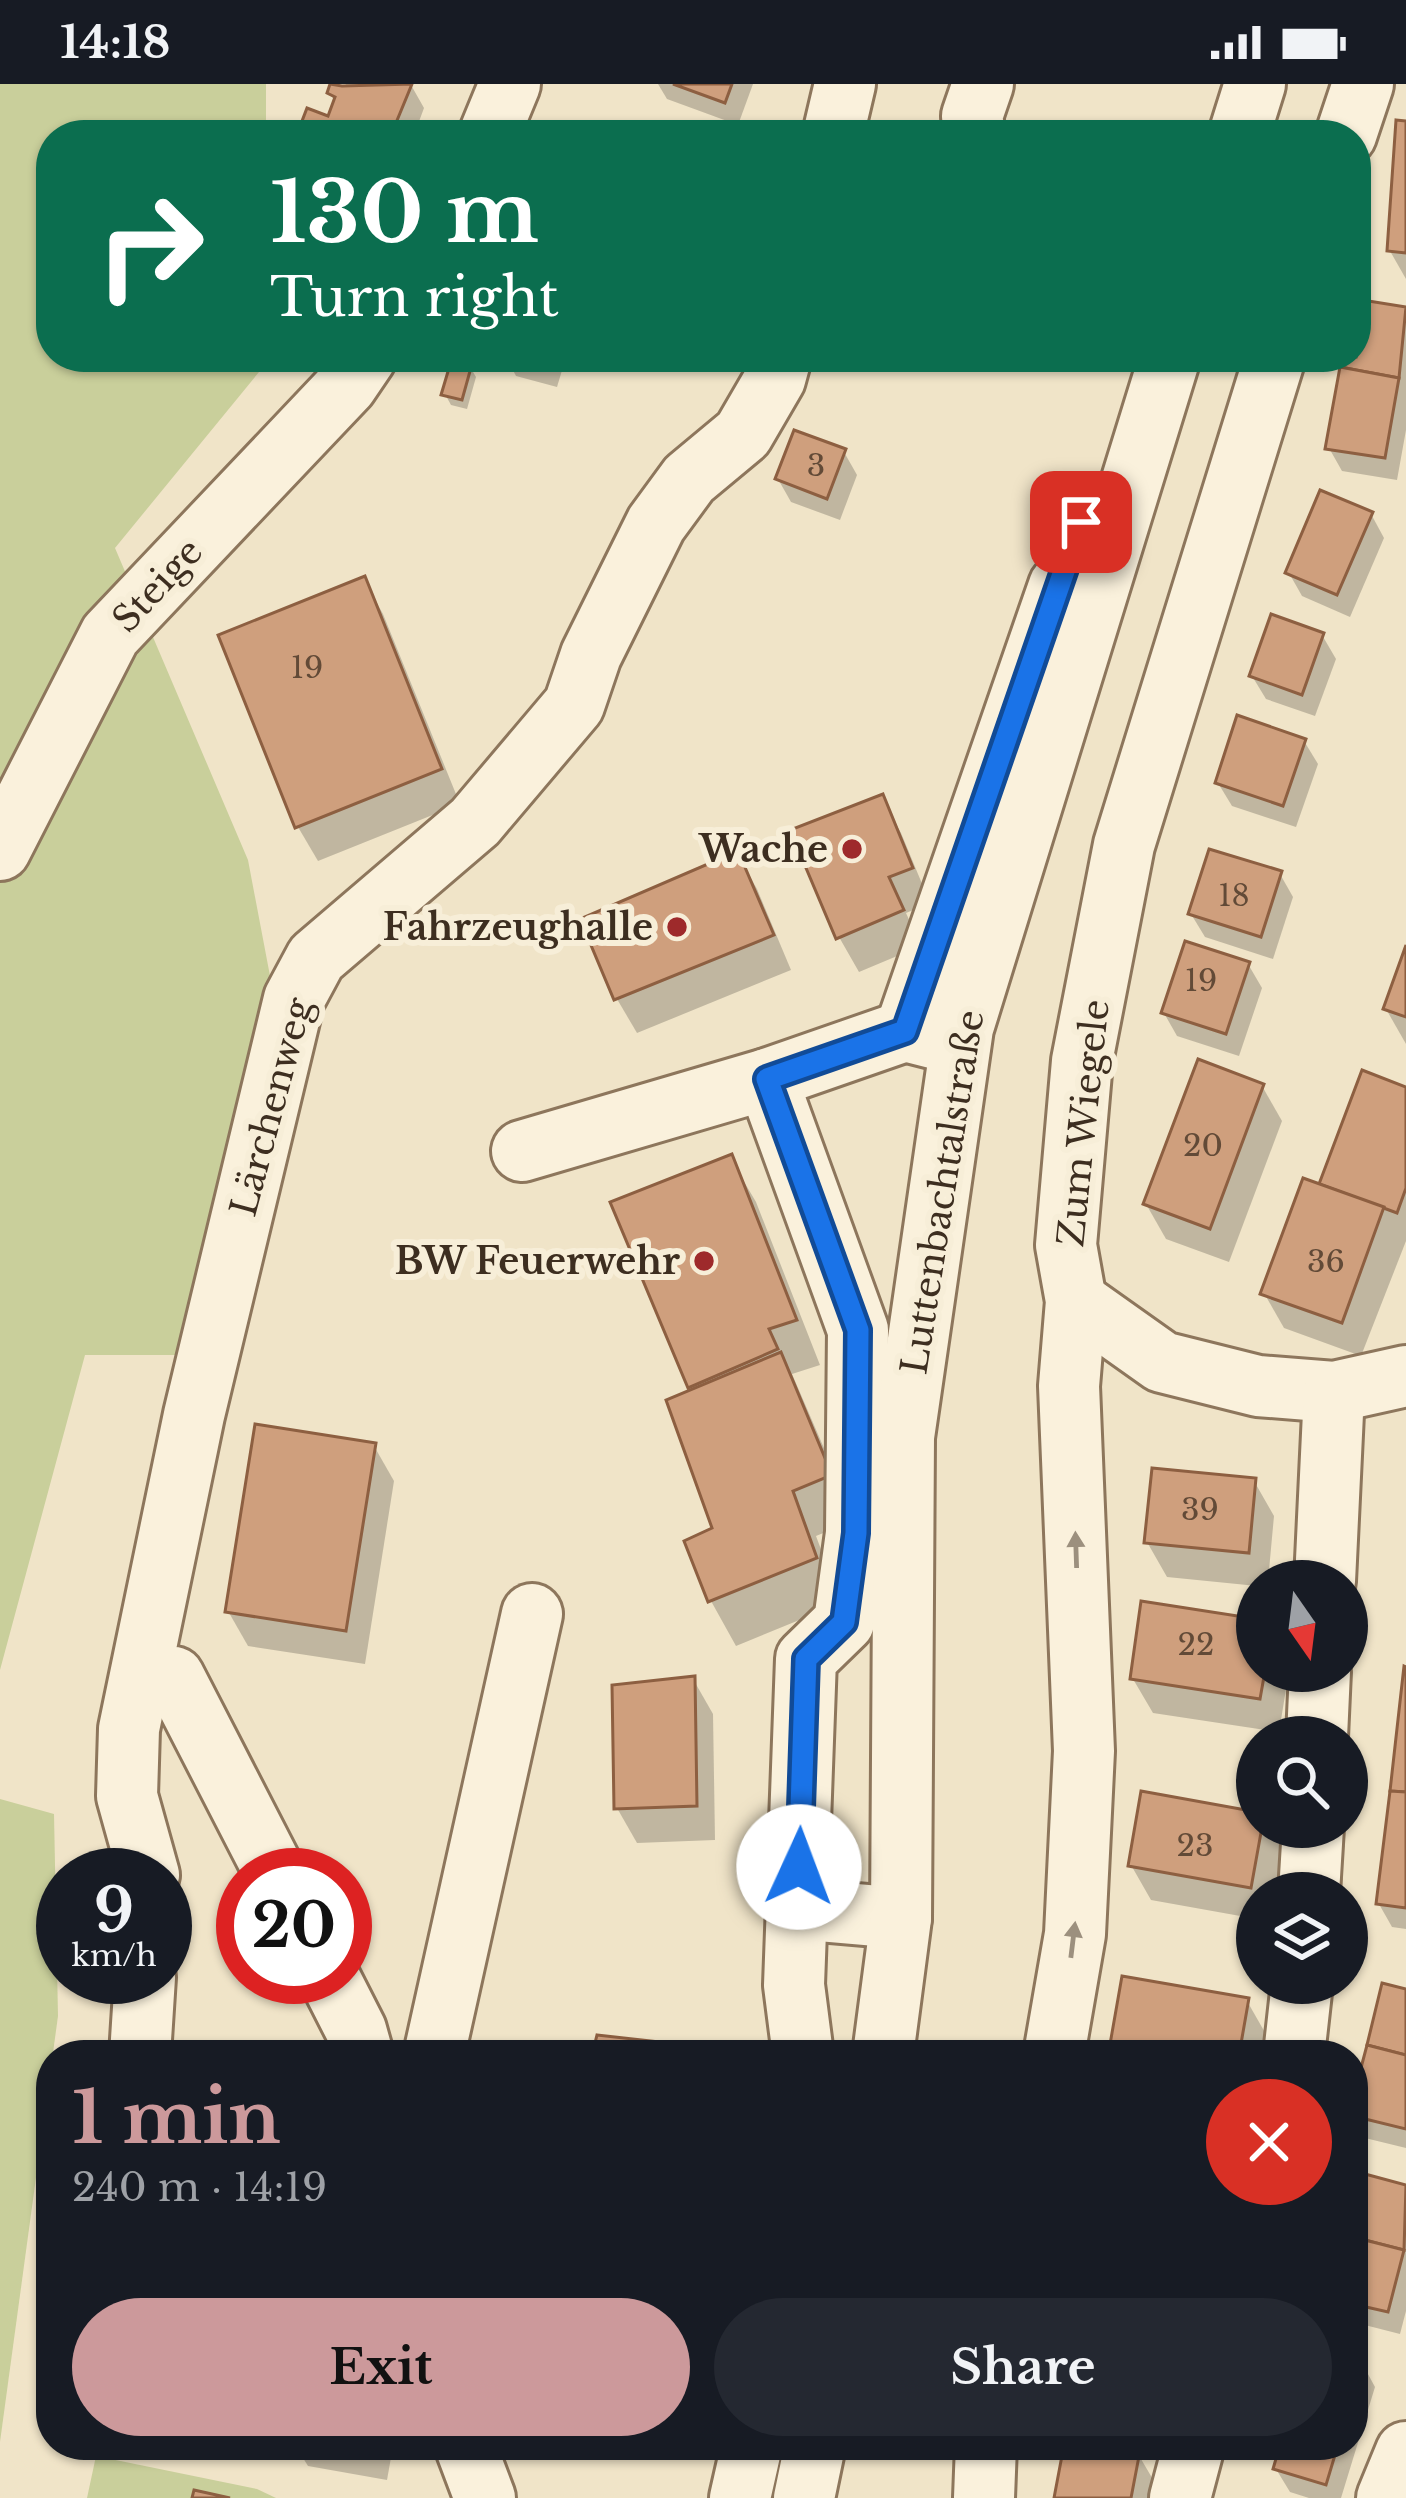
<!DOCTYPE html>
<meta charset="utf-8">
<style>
:root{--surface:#171b24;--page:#242831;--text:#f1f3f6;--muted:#9ea1a6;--accent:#cc999b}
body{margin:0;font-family:"Libre Baskerville",serif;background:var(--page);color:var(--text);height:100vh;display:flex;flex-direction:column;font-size:45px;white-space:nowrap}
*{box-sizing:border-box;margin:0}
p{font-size:39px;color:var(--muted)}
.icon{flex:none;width:66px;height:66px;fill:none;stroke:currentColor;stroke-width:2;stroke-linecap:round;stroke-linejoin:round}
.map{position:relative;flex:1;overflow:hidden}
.sheet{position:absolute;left:36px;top:1956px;width:1332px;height:420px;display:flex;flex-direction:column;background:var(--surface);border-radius:48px;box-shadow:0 3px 9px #0004}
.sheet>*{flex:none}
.guide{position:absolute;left:36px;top:36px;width:1335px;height:252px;border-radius:48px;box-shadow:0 3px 9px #0004;background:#0b6e4f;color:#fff;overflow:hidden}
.needle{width:78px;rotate:166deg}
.controls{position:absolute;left:1236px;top:1476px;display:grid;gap:24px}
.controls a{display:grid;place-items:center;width:132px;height:132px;border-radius:50%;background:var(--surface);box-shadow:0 3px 9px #0004;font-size:60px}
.speed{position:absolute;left:36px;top:1764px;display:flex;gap:24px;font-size:60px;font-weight:700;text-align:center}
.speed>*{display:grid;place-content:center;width:156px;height:156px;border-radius:50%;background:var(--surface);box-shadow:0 3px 9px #0004;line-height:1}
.speed small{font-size:30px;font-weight:400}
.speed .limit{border:18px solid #d22;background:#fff;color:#111}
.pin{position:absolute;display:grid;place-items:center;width:102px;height:102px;color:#fff;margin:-51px;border-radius:24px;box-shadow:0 6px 18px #0006}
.me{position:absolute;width:132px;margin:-66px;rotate:2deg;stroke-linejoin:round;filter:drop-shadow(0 0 9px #0008)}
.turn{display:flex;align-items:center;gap:42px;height:252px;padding:0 36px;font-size:54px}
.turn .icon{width:156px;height:156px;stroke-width:2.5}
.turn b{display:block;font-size:84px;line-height:102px}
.round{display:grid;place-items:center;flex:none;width:126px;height:126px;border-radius:63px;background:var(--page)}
.summary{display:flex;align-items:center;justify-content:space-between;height:204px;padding:0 36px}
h1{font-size:72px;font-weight:800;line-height:90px;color:var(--accent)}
.primary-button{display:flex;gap:24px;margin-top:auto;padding:24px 36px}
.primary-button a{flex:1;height:138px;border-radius:72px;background:var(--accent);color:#111;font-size:48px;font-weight:800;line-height:138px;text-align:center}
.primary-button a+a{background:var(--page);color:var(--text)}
.status{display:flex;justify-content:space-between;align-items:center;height:84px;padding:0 60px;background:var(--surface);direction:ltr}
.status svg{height:33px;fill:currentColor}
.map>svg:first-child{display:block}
.green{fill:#c9cf9b}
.shadow{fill:#0003}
.building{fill:#cf9f7d;stroke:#8d5f41;stroke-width:3}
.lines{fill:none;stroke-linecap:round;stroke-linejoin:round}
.minor-casing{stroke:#8d765c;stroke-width:66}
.minor{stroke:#faf1dc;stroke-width:60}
.oneway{fill:#9c907e}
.route-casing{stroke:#114b97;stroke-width:30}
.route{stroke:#1a73e8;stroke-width:21}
.poi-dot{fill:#9e2a2b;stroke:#f7eed8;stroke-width:4.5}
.labels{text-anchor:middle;stroke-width:12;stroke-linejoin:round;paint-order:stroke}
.number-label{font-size:30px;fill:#624a37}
.street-label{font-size:36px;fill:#3d2e20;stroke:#f7eed8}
.poi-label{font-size:36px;font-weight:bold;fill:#3d2e20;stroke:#f7eed8;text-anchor:end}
</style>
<div class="status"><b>14:18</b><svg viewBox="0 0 49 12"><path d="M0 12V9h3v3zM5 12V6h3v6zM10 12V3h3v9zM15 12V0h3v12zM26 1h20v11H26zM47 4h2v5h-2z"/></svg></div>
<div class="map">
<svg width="1406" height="2414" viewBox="0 0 1406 2414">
<rect width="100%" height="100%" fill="#f0e4c8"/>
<!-- green -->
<g class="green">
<polygon points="0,0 266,0 266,51 51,51 51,273 261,273 259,288 115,464 248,776 274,913 186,1271 85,1271 0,1586"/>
<polygon points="0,1715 54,1730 58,1932 0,2358"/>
<polygon points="96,2372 257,2405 276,2414 87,2414"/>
</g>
<!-- shadow -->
<g class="shadow">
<polygon points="346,0 411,1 424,24 414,51 306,51 302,45 330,36 336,20 330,9 343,6"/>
<polygon points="658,0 753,0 738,41 667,15"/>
<polygon points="1406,40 1406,195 1390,167"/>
<polygon points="1356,218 1406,226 1406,346 1397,396 1342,387 1329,364 1344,273 1356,273"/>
<polygon points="506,273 566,273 557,303 516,292"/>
<polygon points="870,273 924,273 920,286"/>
<polygon points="470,283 476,293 467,325 451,321 445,310"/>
<polygon points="844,368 857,391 840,436 791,418 778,395"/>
<polygon points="1371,430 1384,454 1350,533 1302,512 1289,489"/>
<polygon points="364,496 383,530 460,720 318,777 298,743 222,553"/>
<polygon points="1322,551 1336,575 1315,632 1266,615 1252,592"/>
<polygon points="1304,657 1318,680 1296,743 1232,722 1218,699"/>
<polygon points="881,714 901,749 930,819 906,829 921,862 859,888 839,853"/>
<polygon points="737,770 757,805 791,886 637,949 617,915"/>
<polygon points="1280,790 1293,813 1273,875 1205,853 1191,830"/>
<polygon points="1406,870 1406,960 1386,925"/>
<polygon points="1248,880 1262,904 1239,972 1177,952 1164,929"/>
<polygon points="1262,1002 1282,1037 1229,1178 1166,1155 1146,1120"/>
<polygon points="1406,1006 1406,1157 1361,1272 1284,1244 1264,1209 1321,1104"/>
<polygon points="730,1074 756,1118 820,1281 792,1290 855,1436 816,1452 841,1519 736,1562 711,1517 687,1458 716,1446 690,1303"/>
<polygon points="374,1362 394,1397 365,1580 248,1562 228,1527"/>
<polygon points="1254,1397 1274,1432 1268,1497 1257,1497 1257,1502 1167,1493 1147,1458"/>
<polygon points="1257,1538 1257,1587 1289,1587 1279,1648 1153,1629 1133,1595"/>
<polygon points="1406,1590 1406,1845 1392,1843 1379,1820"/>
<polygon points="693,1595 713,1630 715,1756 637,1759 617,1724"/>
<polygon points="1257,1731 1257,1743 1270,1743 1283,1766 1275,1809 1257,1809 1257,1835 1151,1816 1131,1781"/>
<polygon points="1406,1908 1406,2064 1365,2054 1353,2032"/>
<polygon points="1247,1917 1267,1952 1264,1971 1115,1971 1112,1966"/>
<polygon points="1368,2094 1406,2104 1406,2227 1400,2250 1353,2238 1353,2150"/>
<polygon points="1353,2277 1362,2279 1375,2303 1341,2414 1309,2414 1290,2408 1276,2385 1283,2361 1353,2361"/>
<polygon points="295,2361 388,2361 392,2368 387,2396 308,2382"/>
<polygon points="1060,2361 1144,2361 1141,2375 1158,2404 1156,2414 1057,2414 1065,2370"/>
</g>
<!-- building -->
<g class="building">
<polygon points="330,0 342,2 412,0 391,51 314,51 299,45 307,24 328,32 335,13 327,9"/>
<polygon points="673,0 732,0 725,19"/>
<polygon points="1396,36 1406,37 1406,169 1387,167"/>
<polygon points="1356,215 1406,223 1399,294 1340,283 1341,273 1356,273"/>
<polygon points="514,273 547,273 544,282"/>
<polygon points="452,274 472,280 462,316 441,311"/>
<polygon points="1340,283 1399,294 1385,374 1325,365"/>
<polygon points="794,346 846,365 827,415 775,395"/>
<polygon points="1320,406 1373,428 1337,511 1285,489"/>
<polygon points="365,492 442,685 295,744 218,551"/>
<polygon points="1271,530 1324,549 1302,611 1249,592"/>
<polygon points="1237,631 1306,655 1283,722 1215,699"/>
<polygon points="883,710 913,784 889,793 904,826 836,855 790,746"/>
<polygon points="1209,765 1282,787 1261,853 1188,830"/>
<polygon points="738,767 774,851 614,916 580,835"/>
<polygon points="1185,857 1250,878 1226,950 1161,929"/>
<polygon points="1406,861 1406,933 1383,925"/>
<polygon points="1198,975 1264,1000 1210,1145 1143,1120"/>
<polygon points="1362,986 1406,1003 1406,1104 1397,1129 1319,1100"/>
<polygon points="732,1070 797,1236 769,1245 778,1265 688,1304 610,1118"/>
<polygon points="1303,1094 1384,1123 1342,1239 1260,1210"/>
<polygon points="781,1268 832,1391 793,1407 817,1474 708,1518 684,1457 712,1444 666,1316"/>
<polygon points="255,1340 376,1359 346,1547 225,1528"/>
<polygon points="1152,1384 1256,1394 1249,1469 1144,1459"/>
<polygon points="1141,1517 1257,1535 1257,1587 1265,1587 1260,1615 1130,1595"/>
<polygon points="1404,1582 1406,1583 1406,1708 1390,1707"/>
<polygon points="695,1592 697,1722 614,1725 612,1601"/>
<polygon points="1141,1707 1257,1728 1257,1743 1262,1743 1251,1804 1128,1782"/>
<polygon points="1390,1707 1406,1708 1406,1824 1376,1820"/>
<polygon points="1122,1892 1249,1914 1239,1971 1136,1971 1109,1966"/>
<polygon points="1382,1899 1406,1905 1406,1971 1367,1961"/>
<polygon points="597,1951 678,1960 676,1971 592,1971"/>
<polygon points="1367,1961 1406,1971 1406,2045 1353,2032 1353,2014"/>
<polygon points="1365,2090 1406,2101 1404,2166 1353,2153 1353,2137"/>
<polygon points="1353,2153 1404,2166 1388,2228 1353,2220"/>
<polygon points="1353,2274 1364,2277 1353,2312"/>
<polygon points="300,2361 377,2361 374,2374"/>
<polygon points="1064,2361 1110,2361 1140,2367 1131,2414 1054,2414"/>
<polygon points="1280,2361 1338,2361 1326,2401 1273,2385"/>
<polygon points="194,2406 230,2414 192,2414"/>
</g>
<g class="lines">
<!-- minor casing -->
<g class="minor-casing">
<g id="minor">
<polyline points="489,51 510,0"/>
<polyline points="833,51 845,0"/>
<polyline points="975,51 972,32 983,0"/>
<polyline points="1239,51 1255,0"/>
<polyline points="1346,51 1363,0"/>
<polyline points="0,766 110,551 347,301 366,273"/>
<polyline points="960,961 905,947 1059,502"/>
<polyline points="767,995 858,1246 856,1449 844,1538 806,1575 794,1901 803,1971"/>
<polyline points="522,1067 767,995 905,947"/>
<polyline points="1076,1217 1162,1278 1258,1302 1334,1308 1406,1292"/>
<polyline points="1325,1497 1334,1308"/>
<polyline points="174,1593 276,1791"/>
<polyline points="1317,1653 1320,1587"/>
<polyline points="149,1791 127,1712 129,1645 194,1331 294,915 316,874 475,738 574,621 591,571 656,440 689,395 743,350 775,295 781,273"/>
<polyline points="1309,1809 1313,1743"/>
<polyline points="797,1825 901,1834"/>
<polyline points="329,1893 356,1946 363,1971"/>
<polyline points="140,1971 145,1893"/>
<polyline points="434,1971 532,1530"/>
<polyline points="883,1971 901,1834 904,1353 963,944 1170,273"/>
<polyline points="1054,1971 1075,1850 1084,1667 1069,1302 1076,1217 1066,1161 1082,977 1124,761 1275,273"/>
<polyline points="1294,1971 1302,1899"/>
<polyline points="465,2361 485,2414"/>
<polyline points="740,2414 752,2361"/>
<polyline points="804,2414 815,2361"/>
<polyline points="984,2414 986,2361"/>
<polyline points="1180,2414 1194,2361"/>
<polyline points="1387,2414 1406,2368"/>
</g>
</g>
<!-- minor -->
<use href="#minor" class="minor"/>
</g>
<!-- one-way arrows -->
<defs><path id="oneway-solid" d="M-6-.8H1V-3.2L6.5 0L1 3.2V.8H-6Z" transform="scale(3)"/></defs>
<g class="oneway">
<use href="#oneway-solid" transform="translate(1076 1466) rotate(-92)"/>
<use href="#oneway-solid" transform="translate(1073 1856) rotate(-83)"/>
</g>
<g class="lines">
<!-- route casing -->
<g class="route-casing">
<polyline id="route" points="799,1783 806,1575 844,1538 856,1449 858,1246 767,995 905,947 1081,438"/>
</g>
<!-- route -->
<use href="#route" class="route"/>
</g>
<!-- markers -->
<g class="poi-dot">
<circle cx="852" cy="765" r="12"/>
<circle cx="677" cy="843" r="12"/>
<circle cx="704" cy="1177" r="12"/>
</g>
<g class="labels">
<!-- number labels -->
<g class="number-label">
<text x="816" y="392">3</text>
<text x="307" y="594">19</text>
<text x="1234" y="822">18</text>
<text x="1201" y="907">19</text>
<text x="1203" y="1072">20</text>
<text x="1326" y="1188">36</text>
<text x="1200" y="1436">39</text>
<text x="1196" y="1571">22</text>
<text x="1195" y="1772">23</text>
</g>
<!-- street labels -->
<g class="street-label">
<text transform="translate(157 501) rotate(-47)" y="13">Steige</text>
<text transform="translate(271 1023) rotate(-75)" y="13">Lärchenweg</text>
<text transform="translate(1083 1039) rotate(-84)" y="13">Zum Wiegele</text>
<text transform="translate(942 1108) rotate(-81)" y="13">Luttenbachtalstraße</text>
</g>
<!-- poi labels -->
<g class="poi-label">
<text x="828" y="778">Wache</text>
<text x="653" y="856">Fahrzeughalle</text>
<text x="680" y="1190">BW Feuerwehr</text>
</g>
</g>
</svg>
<div class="controls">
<a><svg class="needle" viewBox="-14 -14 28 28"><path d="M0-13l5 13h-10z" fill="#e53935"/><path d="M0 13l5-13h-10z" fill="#9ea1a6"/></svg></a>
<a><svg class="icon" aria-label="search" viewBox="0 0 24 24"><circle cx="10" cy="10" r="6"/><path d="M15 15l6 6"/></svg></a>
<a><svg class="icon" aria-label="layers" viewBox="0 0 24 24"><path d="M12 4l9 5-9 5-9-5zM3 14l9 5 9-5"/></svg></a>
</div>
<div class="speed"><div>9<small>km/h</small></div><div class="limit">20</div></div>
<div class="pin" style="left:1081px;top:438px;background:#d93025"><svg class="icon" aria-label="arrive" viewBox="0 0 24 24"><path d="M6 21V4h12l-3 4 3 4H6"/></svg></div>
<svg class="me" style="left:799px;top:1783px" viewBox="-20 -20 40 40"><circle r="19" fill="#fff"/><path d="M0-13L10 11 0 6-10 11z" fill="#1a73e8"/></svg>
<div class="guide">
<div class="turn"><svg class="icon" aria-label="right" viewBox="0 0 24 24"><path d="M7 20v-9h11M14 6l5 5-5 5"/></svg><div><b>130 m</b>Turn right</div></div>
</div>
<section class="sheet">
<div class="summary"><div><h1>1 min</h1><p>240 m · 14:19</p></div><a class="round" style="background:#d93025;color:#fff"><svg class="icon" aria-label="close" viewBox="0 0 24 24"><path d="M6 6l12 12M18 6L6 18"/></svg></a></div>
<div class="primary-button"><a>Exit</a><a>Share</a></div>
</section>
</div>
